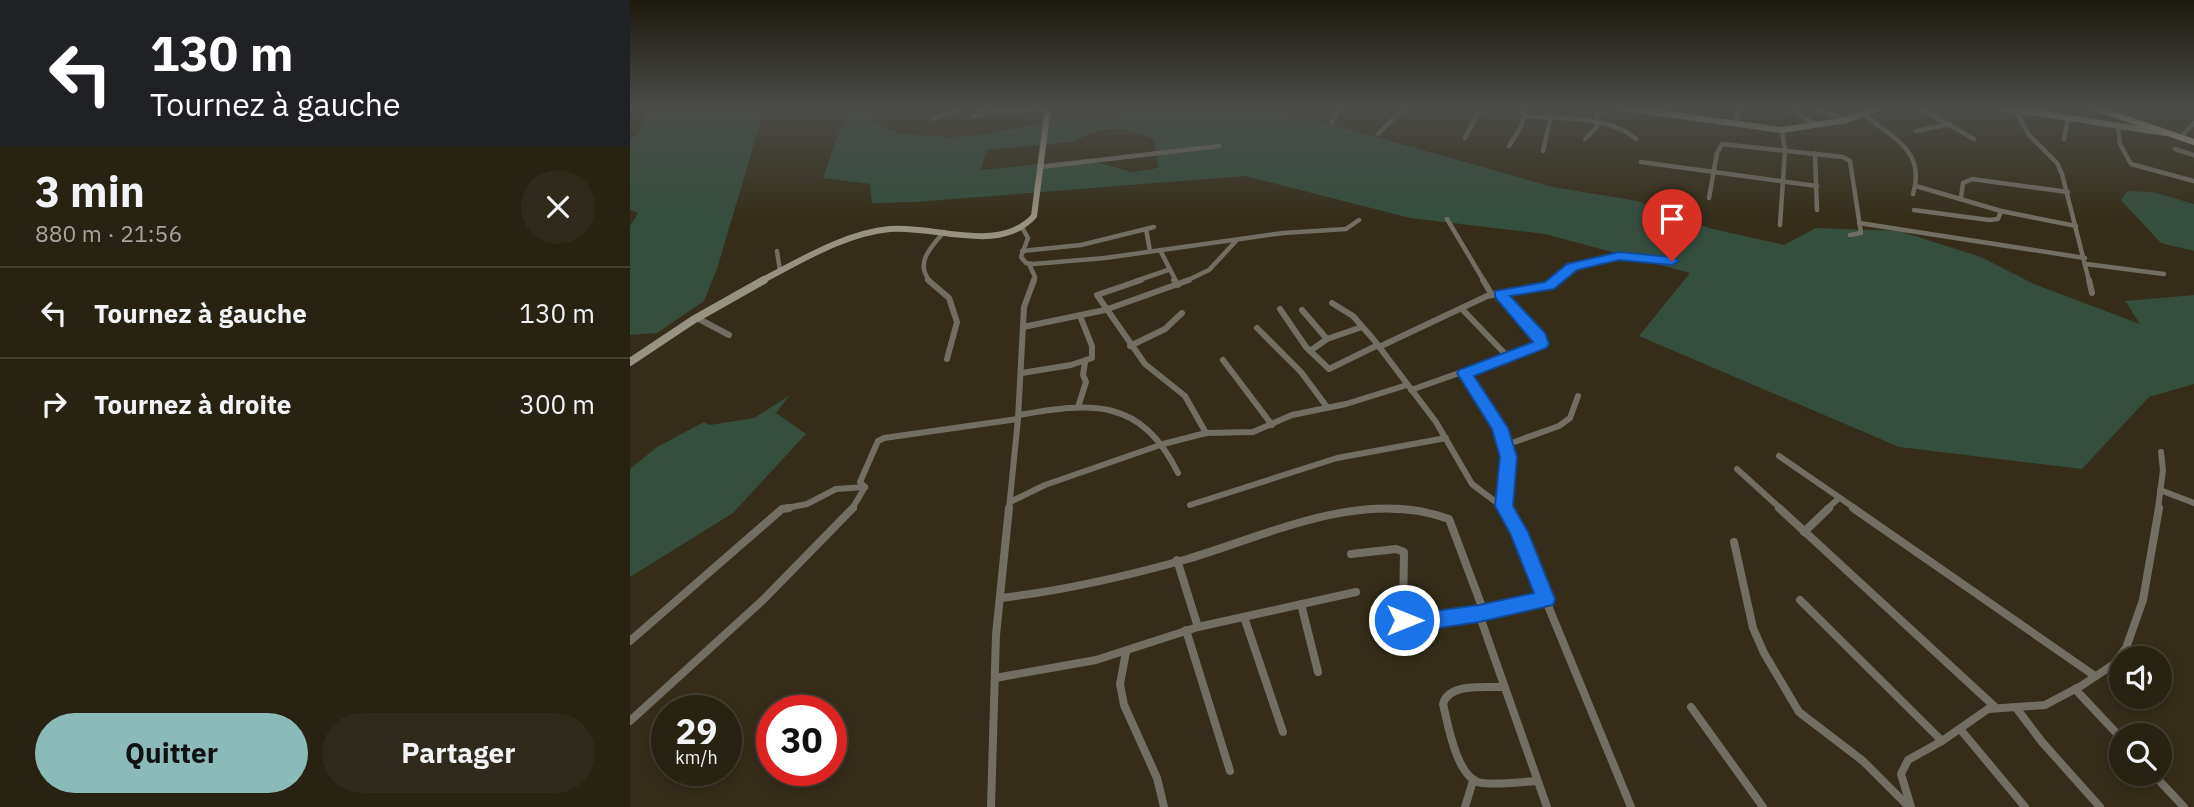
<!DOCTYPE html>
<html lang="fr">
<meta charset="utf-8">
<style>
:root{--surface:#282213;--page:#302a1c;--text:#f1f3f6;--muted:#a5a4a0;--line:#443f33;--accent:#8bbbb9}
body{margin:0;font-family:"IBM Plex Sans",sans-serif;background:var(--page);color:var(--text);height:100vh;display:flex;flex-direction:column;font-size:26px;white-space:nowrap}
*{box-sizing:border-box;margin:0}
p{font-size:23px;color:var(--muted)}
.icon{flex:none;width:38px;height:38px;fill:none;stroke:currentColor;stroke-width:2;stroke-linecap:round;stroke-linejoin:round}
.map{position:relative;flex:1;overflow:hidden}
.drawer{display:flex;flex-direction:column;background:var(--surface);width:630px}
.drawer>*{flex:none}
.banner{background:#202124;color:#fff;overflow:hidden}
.tools{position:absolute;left:1479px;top:646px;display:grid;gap:14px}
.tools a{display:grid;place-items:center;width:63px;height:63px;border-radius:50%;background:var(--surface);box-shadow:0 4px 10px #0003,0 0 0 2px var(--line);font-size:35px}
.speed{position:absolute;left:21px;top:695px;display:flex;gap:14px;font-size:35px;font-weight:700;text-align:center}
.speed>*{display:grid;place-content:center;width:91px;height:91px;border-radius:50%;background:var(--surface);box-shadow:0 4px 10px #0003,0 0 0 2px var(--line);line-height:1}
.speed small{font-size:18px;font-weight:400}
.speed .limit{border:10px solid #d22;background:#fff;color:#111}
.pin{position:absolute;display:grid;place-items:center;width:60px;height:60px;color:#fff;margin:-72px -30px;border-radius:50% 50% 50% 0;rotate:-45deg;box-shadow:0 0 7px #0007}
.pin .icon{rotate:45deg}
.me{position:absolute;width:77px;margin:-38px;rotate:90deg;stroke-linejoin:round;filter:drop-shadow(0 0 5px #0008)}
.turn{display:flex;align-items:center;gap:24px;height:147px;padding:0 35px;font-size:32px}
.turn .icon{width:91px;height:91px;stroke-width:2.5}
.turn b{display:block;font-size:49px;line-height:60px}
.round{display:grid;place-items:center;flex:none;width:74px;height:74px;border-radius:37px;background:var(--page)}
.summary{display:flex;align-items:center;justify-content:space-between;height:119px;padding:0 35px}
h1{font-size:42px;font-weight:700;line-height:52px}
.button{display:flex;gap:14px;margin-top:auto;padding:14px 35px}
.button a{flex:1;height:80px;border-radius:42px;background:var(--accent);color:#111;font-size:28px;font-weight:700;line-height:80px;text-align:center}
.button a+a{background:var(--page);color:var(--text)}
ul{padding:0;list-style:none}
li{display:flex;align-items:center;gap:21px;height:91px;padding:0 35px;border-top:2px solid var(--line)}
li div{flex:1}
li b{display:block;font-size:26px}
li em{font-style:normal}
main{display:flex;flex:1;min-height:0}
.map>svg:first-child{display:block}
.green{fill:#354e3e;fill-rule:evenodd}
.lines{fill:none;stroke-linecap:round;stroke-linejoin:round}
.street-far2{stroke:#726e64;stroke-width:4.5}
.street-far1{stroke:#726e64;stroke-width:6}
.street{stroke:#726e64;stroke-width:8}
.secondary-far1{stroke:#989282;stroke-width:6}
.secondary{stroke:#989282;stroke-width:8}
.primary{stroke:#b6ad99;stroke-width:6}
.route{fill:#1a73e8;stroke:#114b97;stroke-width:2}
</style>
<main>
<section class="drawer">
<div class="banner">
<div class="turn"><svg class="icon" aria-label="left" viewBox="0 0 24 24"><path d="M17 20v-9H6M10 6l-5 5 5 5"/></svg><div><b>130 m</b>Tournez à gauche</div></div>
</div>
<div class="summary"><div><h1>3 min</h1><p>880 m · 21:56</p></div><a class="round"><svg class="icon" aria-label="close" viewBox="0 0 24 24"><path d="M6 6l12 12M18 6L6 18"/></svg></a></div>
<ul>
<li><svg class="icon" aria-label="left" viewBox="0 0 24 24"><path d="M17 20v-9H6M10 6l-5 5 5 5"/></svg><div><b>Tournez à gauche</b></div><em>130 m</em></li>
<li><svg class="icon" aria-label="right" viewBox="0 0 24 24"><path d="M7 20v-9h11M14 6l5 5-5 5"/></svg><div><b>Tournez à droite</b></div><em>300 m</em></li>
</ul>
<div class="button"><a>Quitter</a><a>Partager</a></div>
</section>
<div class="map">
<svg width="1564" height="807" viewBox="0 0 1564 807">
<rect width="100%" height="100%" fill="#352d19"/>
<!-- green -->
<g class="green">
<polygon points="20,107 135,107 87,269 74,301 27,333 0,335 0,226 8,213 0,210 0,140 8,132"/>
<path d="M 222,107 L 242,107 L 243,122 L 271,134 L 317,137 L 343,136 L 415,123 L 491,115 L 516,107 L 625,107 L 704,125 L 923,187 L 1007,201 L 1079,228 L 1154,245 L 1186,228 L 1269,231 L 1351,257 L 1404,284 L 1510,324 L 1495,301 L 1564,295 L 1564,384 L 1519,397 L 1452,469 L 1269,447 L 1009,336 L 1060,273 L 915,234 L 780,218 L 615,176 L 285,202 L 242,203 L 240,184 L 193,178 L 208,135 ZM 494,129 L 524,139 L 528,168 L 501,172 L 457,159 L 351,170 L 356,150 L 441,142 L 470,130 Z"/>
<polygon points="1497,191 1523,192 1564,204 1564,251 1531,243 1491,200"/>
<polygon points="160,395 146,413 176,434 103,513 0,577 0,469 27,447 74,422 80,425 124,418"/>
</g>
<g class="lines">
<!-- street-far2 -->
<g class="street-far2">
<polyline points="343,107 356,113 417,108"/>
<polyline points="1157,107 1186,125"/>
<polyline points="1182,107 1215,120"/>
<polyline points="1288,107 1344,139"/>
<polyline points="1384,108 1399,135 1427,163 1432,174 1459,281"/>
<path d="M 1234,114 C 1263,139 1296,150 1283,194"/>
<path d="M 894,116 C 928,119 979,115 1006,139"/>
<polyline points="343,117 356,113"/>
<polyline points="303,119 336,107"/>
<polyline points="702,122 710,107"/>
<polyline points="1106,124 1109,107"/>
<polyline points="1488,127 1490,144 1501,164 1564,181"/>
<polyline points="1286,131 1320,124"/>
<polyline points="748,134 775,107"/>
<polyline points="835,138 851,107"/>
<polyline points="1550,138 1564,123"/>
<polyline points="955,139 967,127 967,116 972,107"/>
<polyline points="1434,139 1438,119"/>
<polyline points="879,146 891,127 896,107"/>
<polyline points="1545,149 1564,155"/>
<polyline points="913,151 920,120"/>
<polyline points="1185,153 1187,210"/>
<polyline points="1011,162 1187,186"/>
<polyline points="410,167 589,146"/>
<polyline points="1286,186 1371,211 1446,226"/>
<polyline points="1079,198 1087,153 1092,144 1213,157 1220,161 1231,233 1220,235"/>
<polyline points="1331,198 1333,183 1342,179 1438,192"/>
<polyline points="1284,210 1359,220 1368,219 1371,211"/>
<polyline points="817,219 854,281"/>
<polyline points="1229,223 1455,258"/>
<polyline points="1150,225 1155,150 1152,130"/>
<polyline points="393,229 398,238 391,257 396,263 403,264 475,258 653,233 716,229 729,220"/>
<polyline points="516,229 520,251"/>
<polyline points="530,250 546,281"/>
<polyline points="147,251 150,271"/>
<polyline points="392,251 451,245 524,227"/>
<polyline points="399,264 405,277 403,281"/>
<polyline points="1456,264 1534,274"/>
<path d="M 300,281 C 284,263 302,246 314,232"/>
<polyline points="506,281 538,270"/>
<polyline points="556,281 579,270 606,241"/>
<path d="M 926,281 C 957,252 1003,257 1042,261"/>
</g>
<!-- street-far1 -->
<g class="street-far1">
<polyline points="298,280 319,298 327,322 317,359"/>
<polyline points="511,280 467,295 515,364 555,396 576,433"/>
<polyline points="544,280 548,285"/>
<polyline points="853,280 862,295"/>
<polyline points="1459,280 1462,293"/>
<polyline points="702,303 723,316 744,340 806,422 842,484 875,509"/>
<polyline points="650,309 676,347 699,369 748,345"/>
<polyline points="832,309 879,358"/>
<polyline points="672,310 697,339"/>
<polyline points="67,318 99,335"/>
<polyline points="393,327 475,310 559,280"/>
<polyline points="627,328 671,372 697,407"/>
<polyline points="500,346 535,329 552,313"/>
<polyline points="749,347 857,296 923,284 928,280"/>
<polyline points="680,351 697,339 732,327"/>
<polyline points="593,360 642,425"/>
<polyline points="392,373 441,365 462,358 462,346 450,316"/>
<path d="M 834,374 C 866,430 887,434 874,506"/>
<polyline points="781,390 911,344 910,337 870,294"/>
<polyline points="448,407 456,382 453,375 455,362"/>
<path d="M 389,415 C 463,402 511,398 548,473"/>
<polyline points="876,445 929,426 940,418 948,396"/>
<polyline points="1149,456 1226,509"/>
<polyline points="1107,469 1151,509"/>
<polyline points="235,487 230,482 248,441 254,438 388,419"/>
<polyline points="1530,490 1564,503"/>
<polyline points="380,502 415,485 533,444 576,433 623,432 662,415 716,404 777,385"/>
<polyline points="560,505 707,458 816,438"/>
<polyline points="152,509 177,504 206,489 235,487"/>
<polyline points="222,509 235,487"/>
<polyline points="379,509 388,419 394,307 404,280"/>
<polyline points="1197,509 1209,498"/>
<polyline points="1528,509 1533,470 1531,452"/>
</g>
<!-- street -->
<g class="street">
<polyline points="873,508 881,516 1001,807"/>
<polyline points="1149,508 1364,706"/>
<polyline points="1223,508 1465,676"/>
<polyline points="1174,532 1199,508"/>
<polyline points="1104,542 1123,628 1134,653 1169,712 1233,761 1279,807"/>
<polyline points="721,554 766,549 774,552 773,616 777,623 849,614 916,599"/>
<polyline points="547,560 568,627"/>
<path d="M 370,598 C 433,591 493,577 554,560 C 637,536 731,487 819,519 L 854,612"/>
<polyline points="1170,600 1312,741"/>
<polyline points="671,604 688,672"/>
<polyline points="849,614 917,807"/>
<polyline points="614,617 653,732"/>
<polyline points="556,630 600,771"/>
<polyline points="0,641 152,509 159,508"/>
<polyline points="496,652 490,684 494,705 527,778 534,807"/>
<polyline points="365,678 466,660 568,627 726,592"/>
<path d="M 874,687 C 856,688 819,682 813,704 C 818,725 827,780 852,783 C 870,785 889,782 907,781"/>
<polyline points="1445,689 1491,738"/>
<polyline points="1061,707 1133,807"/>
<polyline points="1387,709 1412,742 1470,807"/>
<polyline points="0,721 134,599 223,508"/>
<polyline points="1330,729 1395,807"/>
<polyline points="1523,774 1554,807"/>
<polyline points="361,807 366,635 379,508"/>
<polyline points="835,807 843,781"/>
<polyline points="1281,807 1271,774 1278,760 1312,741 1358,709 1415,705 1451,686 1484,664 1496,648 1513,600 1529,508"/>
</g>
<!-- secondary-far1 -->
<g class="secondary-far1">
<polyline points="986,107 1152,130 1217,120 1250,107"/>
<polyline points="1368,107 1535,133"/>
<path d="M 131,281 C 170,261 215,233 260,229 C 306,225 369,255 404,216 L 418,107"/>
</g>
<!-- secondary -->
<polyline class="secondary" points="0,362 63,320 134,280"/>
<!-- primary -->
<polyline class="primary" points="1462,107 1564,142"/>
</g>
<!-- sky -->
<linearGradient id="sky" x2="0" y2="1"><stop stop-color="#1d190e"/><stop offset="0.49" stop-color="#4b4c49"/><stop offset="1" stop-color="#4b4c49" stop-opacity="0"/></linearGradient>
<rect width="1564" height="220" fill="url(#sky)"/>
<!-- route -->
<polygon class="route" points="989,252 1042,257 1049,261 1042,265 989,260 947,270 924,289 880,296 915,333 919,344 916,348 844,376 878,428 887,457 883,506 898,532 925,599 923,605 849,622 781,632 766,626 764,620 766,613 774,611 783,614 849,605 904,593 880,533 865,506 870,457 862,429 827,373 829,370 903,342 865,297 865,291 915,282 937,264"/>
</svg>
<div class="tools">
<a><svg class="icon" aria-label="sound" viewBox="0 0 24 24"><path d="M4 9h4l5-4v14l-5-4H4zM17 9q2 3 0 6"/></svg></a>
<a><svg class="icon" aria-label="search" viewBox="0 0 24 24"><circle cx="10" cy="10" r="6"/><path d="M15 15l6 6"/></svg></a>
</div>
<div class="speed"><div>29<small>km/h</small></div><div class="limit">30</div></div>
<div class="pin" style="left:1042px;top:261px;background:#d93025"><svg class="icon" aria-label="arrive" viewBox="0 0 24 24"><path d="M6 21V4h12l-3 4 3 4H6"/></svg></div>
<svg class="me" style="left:774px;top:620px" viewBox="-20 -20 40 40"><circle r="17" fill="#1a73e8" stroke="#fff" stroke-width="3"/><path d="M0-11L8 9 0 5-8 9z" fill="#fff"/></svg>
</div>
</main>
